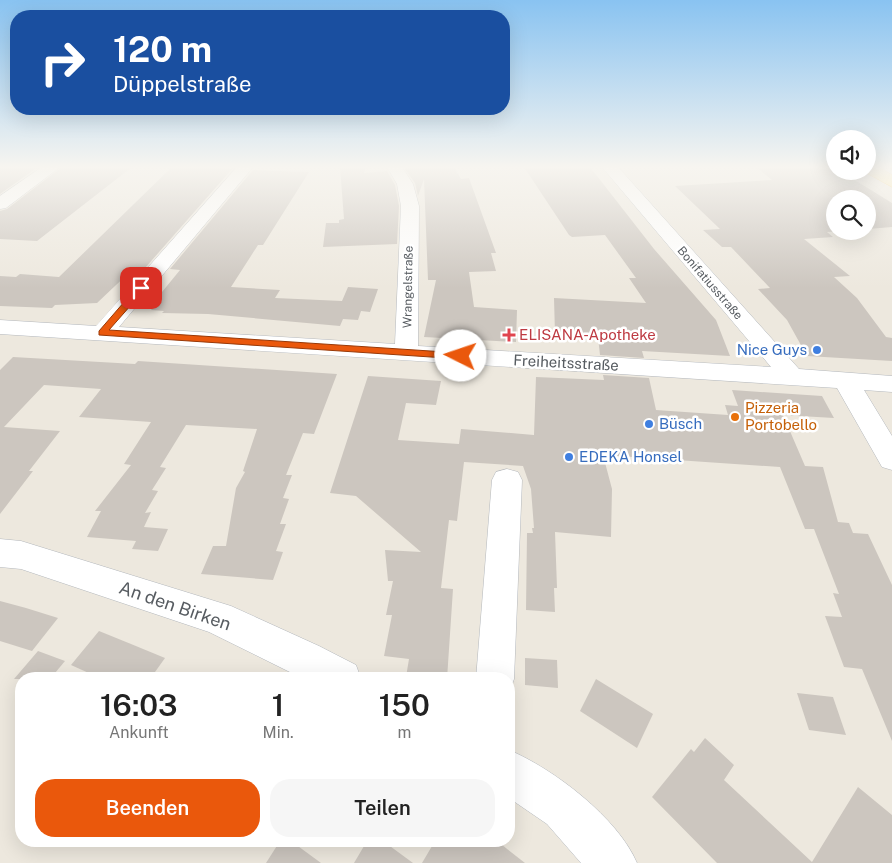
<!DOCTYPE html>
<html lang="de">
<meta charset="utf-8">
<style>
:root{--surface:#fff;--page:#f6f6f6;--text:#222;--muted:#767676;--accent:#ea580c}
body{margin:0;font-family:"Public Sans",sans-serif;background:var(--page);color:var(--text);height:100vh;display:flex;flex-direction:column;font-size:19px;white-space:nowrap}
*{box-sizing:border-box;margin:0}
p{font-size:16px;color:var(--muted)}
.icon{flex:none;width:28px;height:28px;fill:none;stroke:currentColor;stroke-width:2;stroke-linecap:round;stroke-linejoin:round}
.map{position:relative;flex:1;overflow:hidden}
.sheet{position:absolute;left:15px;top:672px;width:500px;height:175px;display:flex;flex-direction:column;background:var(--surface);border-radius:20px;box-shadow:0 5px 20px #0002}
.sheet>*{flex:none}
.banner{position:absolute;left:10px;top:10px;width:500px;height:105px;border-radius:20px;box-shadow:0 5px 20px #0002;background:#1a4fa0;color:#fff;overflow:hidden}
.controls{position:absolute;left:826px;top:130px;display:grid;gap:10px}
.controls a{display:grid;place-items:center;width:50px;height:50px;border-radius:50%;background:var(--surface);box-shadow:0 5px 20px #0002;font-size:25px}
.pin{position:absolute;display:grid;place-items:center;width:42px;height:42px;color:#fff;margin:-21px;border-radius:10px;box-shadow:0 2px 8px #0006}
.me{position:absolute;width:55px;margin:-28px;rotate:274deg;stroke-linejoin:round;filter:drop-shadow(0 0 4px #0008)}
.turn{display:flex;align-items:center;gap:18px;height:105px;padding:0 20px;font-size:22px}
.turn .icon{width:65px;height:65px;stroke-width:2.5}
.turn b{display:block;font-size:35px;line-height:42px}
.eta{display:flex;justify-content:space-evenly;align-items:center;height:85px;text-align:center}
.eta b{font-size:30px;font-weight:600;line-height:35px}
.cta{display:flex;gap:10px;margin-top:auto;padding:10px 20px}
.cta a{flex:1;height:58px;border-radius:20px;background:var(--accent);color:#fff;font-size:20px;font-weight:600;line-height:58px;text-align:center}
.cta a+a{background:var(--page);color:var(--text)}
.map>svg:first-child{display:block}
.building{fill:#ccc6bf}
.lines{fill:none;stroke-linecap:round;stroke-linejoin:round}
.minor-casing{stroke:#b4b8bd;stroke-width:1}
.major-casing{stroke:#ffbe44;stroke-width:1}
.minor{fill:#fff;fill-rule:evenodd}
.major{fill:#ffe9a0;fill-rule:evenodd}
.route{fill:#ea580c;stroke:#983908}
.health-dot{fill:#e0444e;stroke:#fff;stroke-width:2}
.shop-dot{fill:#3f7fe0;stroke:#fff;stroke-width:2}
.food-dot{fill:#e8710a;stroke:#fff;stroke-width:2}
.labels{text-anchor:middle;stroke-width:5;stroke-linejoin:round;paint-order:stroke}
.far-street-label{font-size:12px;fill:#575c61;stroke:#fff}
.health-label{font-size:15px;fill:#be3a42;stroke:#fff;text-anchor:start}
.shop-label{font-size:15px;fill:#366cbe;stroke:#fff;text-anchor:start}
.street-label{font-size:15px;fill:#575c61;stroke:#fff}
.food-label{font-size:15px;fill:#c56008;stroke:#fff;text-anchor:start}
.near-street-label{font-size:18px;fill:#575c61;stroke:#fff}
</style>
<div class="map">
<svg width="892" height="863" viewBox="0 0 892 863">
<rect width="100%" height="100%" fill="#ede8de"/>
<!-- building -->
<g class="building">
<polygon points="0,167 38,167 0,194"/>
<polygon points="62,167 132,167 37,241 0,239 0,211 7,209"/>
<polygon points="172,167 232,169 145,268 134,268 97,303 55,305 52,308 0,306 0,276 16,277 20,274 59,277"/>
<polygon points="340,167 366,167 364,173 387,171 395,185 399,206 397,244 323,247 326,223 339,223 339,220 344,219"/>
<polygon points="423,167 454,167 461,179 469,178 496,253 491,253 496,271 469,272 474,307 517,310 516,342 424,337 436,280 428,280 424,179 418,196 415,183 405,169"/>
<polygon points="524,167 590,167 654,249 716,320 730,356 642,351 644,358 600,355 598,337 555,334 554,298 646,303 629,278 636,278 605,235 572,237 569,235"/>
<polygon points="756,167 834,167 835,171 840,171 892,203 892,227 868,229 868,199 835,199 835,231 841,231 827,232 833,237 804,239 850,276 834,277 857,298 886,337 892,338 892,361 807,356 787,320 758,289 770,288 731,247 722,247 703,230 720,229 675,186 772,180"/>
<polygon points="253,170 309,172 263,245 258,245 231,287 280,290 275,298 342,301 348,287 378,289 370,312 361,311 358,320 343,319 340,326 208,314 162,313 164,311 151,310 157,303 153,303 180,270 170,269"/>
<polygon points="13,357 135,364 138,361 337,374 314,434 303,433 286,475 292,475 283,498 289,499 280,524 286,524 276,551 283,552 273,580 201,574 213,546 226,546 236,488 245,472 243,471 257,429 186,425 160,467 166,468 152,490 158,491 145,513 151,512 144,527 168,529 158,551 132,549 136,541 87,537 101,511 95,511 131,465 124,464 151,422 79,417 101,389 44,385 4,427 60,431 29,471 33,471 0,514 0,370"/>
<polygon points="603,375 649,378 656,410 728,415 725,405 738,406 732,390 822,396 834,418 783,415 805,466 823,467 838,522 849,523 853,533 868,534 892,585 892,741 862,669 844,667 825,616 842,617 833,593 839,594 814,529 805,529 780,467 603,455 612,489 611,537 555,532 557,588 554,588 555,612 526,610 527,533 533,533 532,528 534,528 531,489 523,466 464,462 457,521 449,520 441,588 453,589 447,679 406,677 409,659 384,656 392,615 386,615 393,581 388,581 385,550 421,552 356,496 330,493 368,376 441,381 436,405 406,403 398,440 459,444 461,429 534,435 536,377 604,380"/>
<polygon points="0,601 26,608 58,618 32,651 0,641"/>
<polygon points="99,631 131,644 165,658 150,679 102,679 71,665"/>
<polygon points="38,651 65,661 50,679 14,679"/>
<polygon points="525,658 557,660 558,688 525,685"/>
<polygon points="596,679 653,714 637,748 580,711"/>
<polygon points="797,693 833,697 846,735 809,730"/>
<polygon points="705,738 734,765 724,780 812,862 858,787 892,815 892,863 717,863 652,797 691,749 694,752"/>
<polygon points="280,841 291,841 321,863 266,863"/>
<polygon points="367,841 383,841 413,863 354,863"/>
<polygon points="435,841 497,841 525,863 422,863"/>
</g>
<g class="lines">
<!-- minor casing -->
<g class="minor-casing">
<g id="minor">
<polygon points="42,167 60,167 6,208 0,209 0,196"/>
<polygon points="237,167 253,167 119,327 395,344 401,206 397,184 387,167 402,167 413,184 419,206 418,346 771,367 602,167 618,167 799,369 892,376 892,392 864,390 892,436 892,470 882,467 837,388 0,334 0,320 96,326"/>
<polygon points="507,469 518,472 522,480 514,679 509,693 509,679 476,679 492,480 496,472"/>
<polygon points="0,539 21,541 231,606 319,646 356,665 361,679 304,679 209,632 21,569 0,567"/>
<path d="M 509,750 C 554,769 618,818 637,863 L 581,863 L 547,824 L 509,798 Z"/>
</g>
</g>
<!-- major casing -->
<g class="major-casing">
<polygon id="major" points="868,167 878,167 892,175 892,187 863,171 868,171"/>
</g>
<!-- minor -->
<use href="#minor" class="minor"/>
<!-- major -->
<use href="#major" class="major"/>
</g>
<!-- sky -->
<linearGradient id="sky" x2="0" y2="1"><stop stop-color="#89c3f1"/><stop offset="0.58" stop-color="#f7f5f0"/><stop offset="1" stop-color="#f7f5f0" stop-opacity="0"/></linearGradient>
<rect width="892" height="288" fill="url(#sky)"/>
<!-- route -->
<polygon class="route" points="138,286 146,288 109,330 461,353 466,356 461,359 99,335 99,331"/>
<!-- markers -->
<path class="health-dot" d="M506.5 327.5h5v5h5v5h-5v5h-5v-5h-5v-5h5z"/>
<g class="shop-dot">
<circle cx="817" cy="350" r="5"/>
<circle cx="649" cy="424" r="5"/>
<circle cx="569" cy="457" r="5"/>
</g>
<circle class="food-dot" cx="735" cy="417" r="5"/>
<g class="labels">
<!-- far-street labels -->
<g class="far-street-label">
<text transform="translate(710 283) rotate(49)" y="4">Bonifatiusstraße</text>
<text transform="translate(408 287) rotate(-89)" y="4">Wrangelstraße</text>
</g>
<!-- health labels -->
<g class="health-label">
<text x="519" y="340">ELISANA-Apotheke</text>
</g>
<!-- shop labels -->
<g class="shop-label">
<text x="807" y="355" text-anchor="end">Nice Guys</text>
<text x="659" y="429">Büsch</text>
<text x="579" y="462">EDEKA Honsel</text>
</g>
<!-- street labels -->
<g class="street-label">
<text transform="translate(566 363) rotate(3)" y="5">Freiheitsstraße</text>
</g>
<!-- food labels -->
<g class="food-label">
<text x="745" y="413">Pizzeria<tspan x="745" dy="17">Portobello</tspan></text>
</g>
<!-- near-street labels -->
<g class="near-street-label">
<text transform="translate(175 606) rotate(19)" y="6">An den Birken</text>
</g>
</g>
</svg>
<div class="controls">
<a><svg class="icon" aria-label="sound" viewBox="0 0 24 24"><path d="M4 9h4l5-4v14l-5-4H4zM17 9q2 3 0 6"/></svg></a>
<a><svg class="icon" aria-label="search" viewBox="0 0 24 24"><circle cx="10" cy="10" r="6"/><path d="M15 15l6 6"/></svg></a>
</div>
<div class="pin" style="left:141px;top:288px;background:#d93025"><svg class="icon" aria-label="arrive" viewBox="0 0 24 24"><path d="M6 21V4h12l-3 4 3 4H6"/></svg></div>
<svg class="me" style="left:461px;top:356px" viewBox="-20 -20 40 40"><circle r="19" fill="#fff"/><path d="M0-13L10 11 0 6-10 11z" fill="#ea580c"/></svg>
<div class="banner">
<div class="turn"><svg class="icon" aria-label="right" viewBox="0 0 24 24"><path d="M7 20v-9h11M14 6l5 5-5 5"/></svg><div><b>120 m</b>Düppelstraße</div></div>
</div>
<section class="sheet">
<div class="eta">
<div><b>16:03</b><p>Ankunft</p></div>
<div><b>1</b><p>Min.</p></div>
<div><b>150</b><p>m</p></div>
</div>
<div class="cta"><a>Beenden</a><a>Teilen</a></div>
</section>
</div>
